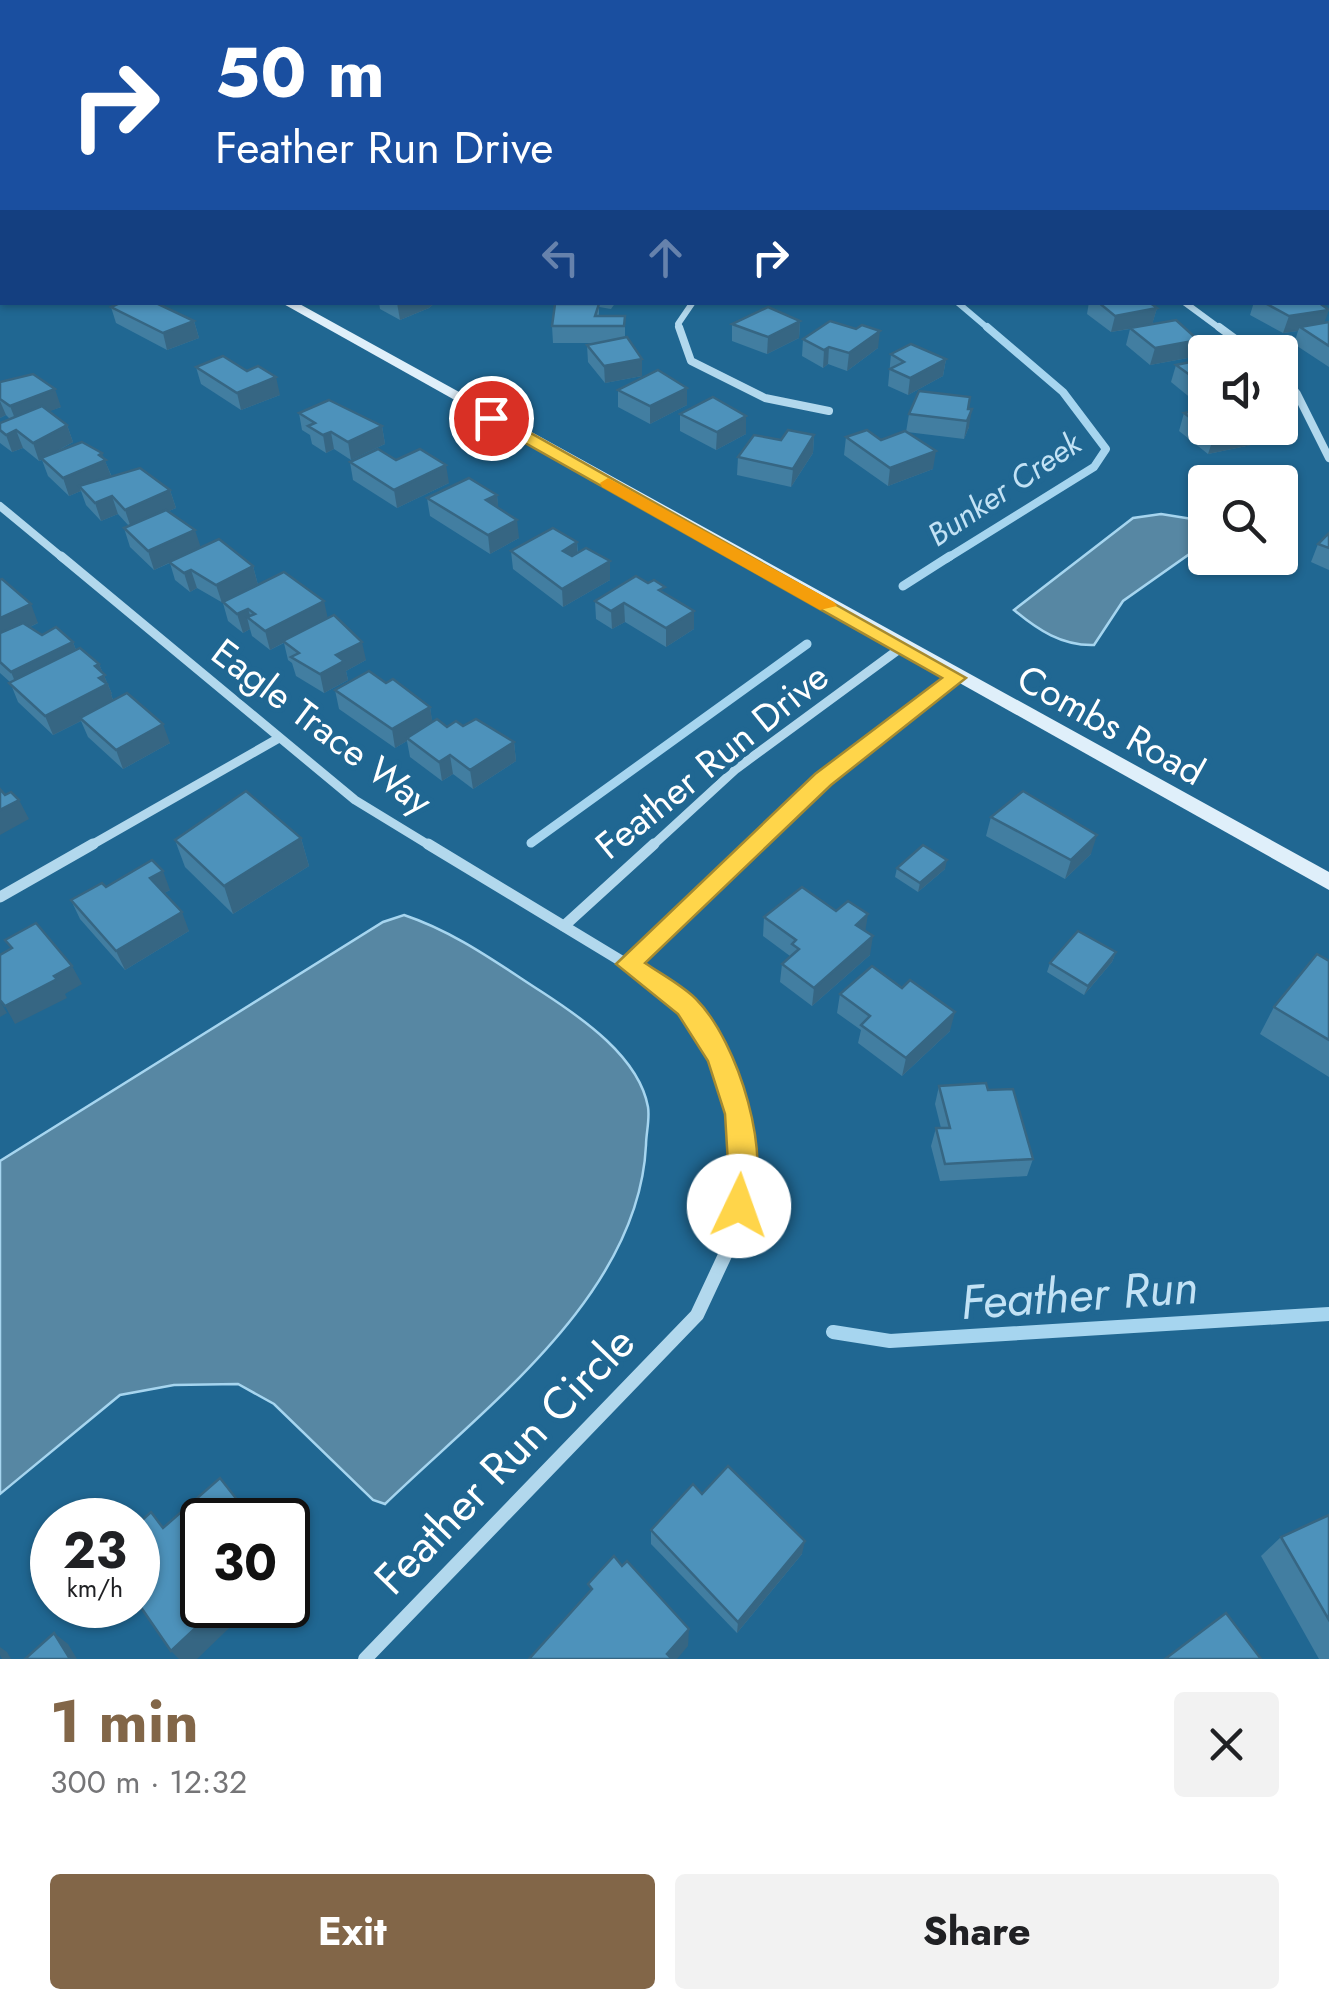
<!DOCTYPE html>
<meta charset="utf-8">
<style>
:root{--surface:#fff;--page:#f2f2f2;--text:#202124;--muted:#757577;--accent:#826648}
body{margin:0;font-family:Jost,sans-serif;background:var(--page);color:var(--text);height:100vh;display:flex;flex-direction:column;font-size:38px;white-space:nowrap}
*{box-sizing:border-box;margin:0}
p{font-size:32px;color:var(--muted)}
.icon{flex:none;width:55px;height:55px;fill:none;stroke:currentColor;stroke-width:2;stroke-linecap:round;stroke-linejoin:round}
.map{position:relative;height:1659px;overflow:hidden}
.details{display:flex;flex-direction:column;background:var(--surface);flex:1}
.details>*{flex:none}
.banner{position:absolute;left:0px;top:0px;width:1330px;height:305px;box-shadow:0 2px 8px #0004;background:#1a4fa0;color:#fff;overflow:hidden}
.tools{position:absolute;left:1188px;top:335px;display:grid;gap:20px}
.tools a{display:grid;place-items:center;width:110px;height:110px;border-radius:10px;background:var(--surface);box-shadow:0 2px 8px #0004;font-size:50px}
.speed{position:absolute;left:30px;top:1498px;display:flex;gap:20px;font-size:50px;font-weight:700;text-align:center}
.speed>*{display:grid;place-content:center;width:130px;height:130px;border-radius:50%;background:var(--surface);box-shadow:0 2px 8px #0004;line-height:1}
.speed small{font-size:25px;font-weight:400}
.speed .limit{border:5px solid #111;border-radius:15px;background:#fff;color:#111}
.pin{position:absolute;display:grid;place-items:center;width:85px;height:85px;color:#fff;margin:-42px;border:5px solid #fff;border-radius:50%;box-shadow:0 2px 10px #0007}
.me{position:absolute;width:110px;margin:-55px;rotate:3deg;stroke-linejoin:round;filter:drop-shadow(0 0 8px #0008)}
.turn{display:flex;align-items:center;gap:35px;height:210px;padding:0 50px;font-size:45px}
.turn .icon{width:130px;height:130px;stroke-width:2.5}
.turn b{display:block;font-size:70px;line-height:85px}
.lanes{display:flex;align-items:center;height:95px;padding:0 50px;background:#0003;justify-content:center;gap:50px;direction:ltr}
.lanes .off{opacity:.35}
.round{display:grid;place-items:center;flex:none;width:105px;height:105px;border-radius:10px;background:var(--page)}
.overview{display:flex;align-items:center;justify-content:space-between;height:170px;padding:0 50px}
h1{font-size:60px;font-weight:700;line-height:75px;color:var(--accent)}
.primary-button{display:flex;gap:20px;margin-top:auto;padding:20px 50px}
.primary-button a{flex:1;height:115px;border-radius:10px;background:var(--accent);color:#fff;font-size:40px;font-weight:700;line-height:115px;text-align:center}
.primary-button a+a{background:var(--page);color:var(--text)}
.map>svg:first-child{display:block}
.water{fill:#5787a3;stroke:#a6d5ef;stroke-width:2.5}
.lines{fill:none;stroke-linecap:round;stroke-linejoin:round}
.stream-far3{stroke:#a6d5ef;stroke-width:6}
.stream-far2{stroke:#a6d5ef;stroke-width:8}
.stream-far1{stroke:#a6d5ef;stroke-width:9}
.stream{stroke:#a6d5ef;stroke-width:14}
.street-far5{stroke:#b2d8ed;stroke-width:5}
.street-far4{stroke:#b2d8ed;stroke-width:6}
.street-far3{stroke:#b2d8ed;stroke-width:8}
.street-far2{stroke:#b2d8ed;stroke-width:9}
.street-far1{stroke:#b2d8ed;stroke-width:11}
.street{stroke:#b2d8ed;stroke-width:14}
.secondary{fill:#dfeffa;fill-rule:evenodd}
.wall{fill:#427ea1}
.shaded-wall{fill:#366683}
.building{fill:#4d92bb;stroke:#366683;stroke-width:2.5}
.route{fill:#ffd54a;stroke:#a68a30;stroke-width:2.5}
.slow{fill:#f59e0b}
.labels{text-anchor:middle;stroke-width:10;stroke-linejoin:round;paint-order:stroke}
.far-water-label{font-size:32px;font-style:italic;fill:#c2e2f5;stroke:#206792}
.street-label{font-size:38px;fill:#fff;stroke:#206792}
.near-street-label{font-size:45px;fill:#fff;stroke:#206792}
.near-water-label{font-size:48px;font-style:italic;fill:#c2e2f5;stroke:#206792}
</style>
<div class="map">
<svg width="1329" height="1659" viewBox="0 0 1329 1659">
<rect width="100%" height="100%" fill="#206792"/>
<!-- water -->
<g class="water">
<path d="M 1161,514 L 1205,521 L 1205,543 L 1123,601 L 1094,645 C 1062,646 1038,630 1014,610 L 1133,518 Z"/>
<path d="M 404,915 C 455,932 497,963 542,992 C 582,1018 639,1057 648,1107 C 650,1119 646,1134 646,1145 C 639,1295 485,1407 385,1504 L 373,1500 L 274,1404 L 238,1384 L 174,1385 L 120,1395 L 0,1494 L 0,1161 L 383,922 Z"/>
</g>
<g class="lines">
<!-- stream-far3 -->
<polyline class="stream-far3" points="957,302 990,330"/>
<!-- stream-far2 -->
<polyline class="stream-far2" points="946,559 1094,467 1106,449 1063,392 987,327"/>
<!-- stream-far1 -->
<g class="stream-far1">
<polyline points="903,586 950,556"/>
<polyline points="531,843 807,644"/>
</g>
<!-- stream -->
<polyline class="stream" points="833,1332 890,1341 1329,1314"/>
<!-- street-far5 -->
<polyline class="street-far5" points="1121,0 1127,2"/>
<!-- street-far4 -->
<g class="street-far4">
<polyline points="1184,302 1222,330"/>
<polyline points="680,330 678,324 693,302"/>
</g>
<!-- street-far3 -->
<g class="street-far3">
<polyline points="679,327 691,361 765,398 829,411"/>
<polyline points="1219,327 1253,352"/>
<polyline points="1280,372 1297,394 1329,458"/>
<polyline points="0,506 64,559"/>
</g>
<!-- street-far2 -->
<g class="street-far2">
<polyline points="61,556 355,800 432,847"/>
<polyline points="88,847 279,738"/>
<polyline points="651,847 736,769 902,647"/>
<polyline points="752,847 823,779 956,678"/>
</g>
<!-- street-far1 -->
<g class="street-far1">
<path d="M 428,844 L 661,985 C 726,1047 748,1119 738,1208"/>
<polyline points="0,897 93,844"/>
<polyline points="564,926 654,844"/>
<polyline points="628,965 755,844"/>
</g>
<!-- street -->
<polyline class="street" points="365,1659 697,1315 726,1253 738,1205"/>
<!-- secondary -->
<g class="secondary">
<polygon points="0,139 2,140 2,146 0,146"/>
<polygon points="280,302 296,302 1329,872 1329,890"/>
</g>
</g>
<!-- wall -->
<g class="wall">
<polygon points="379,302 436,302 429,308 400,320 380,309"/>
<polygon points="570,302 616,302 611,309 599,307 599,316 625,316 625,338 642,359 642,376 605,383 588,362 587,345 596,343 553,343 552,326 579,304"/>
<polygon points="1089,302 1149,302 1157,308 1152,324 1193,357 1150,365 1126,345 1130,329 1111,332 1087,314"/>
<polygon points="1254,302 1318,302 1324,323 1329,322 1329,367 1294,344 1298,331 1283,333 1250,315"/>
<polygon points="111,307 194,321 199,338 167,350 116,323"/>
<polygon points="800,321 799,338 767,354 732,341 732,324"/>
<polygon points="803,339 878,348 847,371 828,364 823,368 802,356"/>
<polygon points="891,354 946,359 943,376 908,395 888,386"/>
<polygon points="1205,359 1205,402 1198,404 1171,382 1176,365"/>
<polygon points="196,367 280,395 241,410 201,384"/>
<polygon points="0,382 61,407 49,411 67,425 73,442 52,454 104,459 112,477 170,490 176,508 169,511 200,547 253,566 258,585 328,618 366,660 346,671 348,680 324,693 296,676 292,663 288,660 284,643 270,650 252,636 250,629 243,633 228,621 223,603 197,588 190,592 175,580 170,563 154,570 130,547 124,528 129,526 118,514 101,521 86,505 81,491 69,496 48,476 42,460 39,461 23,448 12,452 0,443 0,423 10,419 6,415 0,418"/>
<polygon points="687,388 687,405 650,424 618,407 618,390"/>
<polygon points="968,409 969,427 964,439 907,432 933,469 888,486 844,455 846,437 881,440 906,432 909,414"/>
<polygon points="299,413 382,426 385,444 351,460 334,449 326,453 312,444 310,435 302,430"/>
<polygon points="1184,413 1205,428 1262,428 1256,444 1208,454 1179,431"/>
<polygon points="680,414 746,434 716,450 680,431"/>
<polygon points="814,435 813,453 791,487 737,475 738,457 781,440"/>
<polygon points="396,460 449,483 397,508 353,480 350,462"/>
<polygon points="497,495 498,508 519,538 490,554 430,516 427,498"/>
<polygon points="1329,533 1329,570 1311,562 1318,544"/>
<polygon points="577,542 578,552 610,580 563,607 513,569 511,551"/>
<polygon points="0,580 38,623 30,627 42,635 73,642 76,650 99,664 112,694 111,694 113,700 170,743 123,769 88,737 81,721 53,735 18,702 10,682 0,673"/>
<polygon points="665,593 694,611 694,629 666,647 625,622 612,629 596,619 595,601"/>
<polygon points="386,683 430,707 432,722 447,727 463,726 514,742 516,761 473,789 453,774 442,781 410,757 407,741 395,748 339,709 335,690"/>
<polygon points="991,817 1091,854 1065,879 986,836"/>
<polygon points="301,838 309,866 233,914 185,867 175,840"/>
<polygon points="897,868 945,869 918,892 895,877"/>
<polygon points="106,887 170,890 164,893 189,931 125,970 80,919 71,900"/>
<polygon points="764,917 865,931 870,955 812,1006 780,982 782,964 790,956 763,936"/>
<polygon points="1116,952 1112,962 1084,995 1047,972 1050,963"/>
<polygon points="1329,961 1329,1077 1260,1034 1274,1007"/>
<polygon points="840,994 950,1031 902,1076 858,1043 861,1030 837,1013"/>
<polygon points="939,1086 988,1090 1033,1159 1027,1176 940,1181 931,1146 936,1128 941,1128 935,1104"/>
<polygon points="702,1494 802,1554 737,1633 651,1544 651,1530"/>
<polygon points="1329,1515 1329,1659 1319,1659 1261,1556 1281,1537"/>
</g>
<!-- shaded-wall -->
<g class="shaded-wall">
<polygon points="397,0 426,0 426,2 396,2"/>
<polygon points="2,183 2,208 0,209 0,184"/>
<polygon points="436,302 429,308 400,320 397,303"/>
<polygon points="1157,308 1152,325 1111,332 1115,316"/>
<polygon points="1329,310 1323,326 1300,327 1298,331 1283,333 1289,316"/>
<polygon points="194,321 199,338 167,350 163,333"/>
<polygon points="800,321 799,338 767,354 768,337"/>
<polygon points="880,331 878,348 847,371 849,353"/>
<polygon points="1198,340 1193,357 1150,365 1155,348"/>
<polygon points="829,347 828,364 823,368 824,350"/>
<polygon points="642,359 642,376 605,383 604,366"/>
<polygon points="946,359 943,376 908,395 910,378"/>
<polygon points="276,377 280,395 241,410 237,393"/>
<polygon points="1204,386 1205,402 1198,404"/>
<polygon points="687,388 687,405 650,424 650,406"/>
<polygon points="55,389 61,407 17,424 10,406"/>
<polygon points="0,401 6,415 0,418"/>
<polygon points="972,409 969,427 964,439 967,421"/>
<polygon points="746,416 746,434 716,450 717,432"/>
<polygon points="67,425 73,442 39,461 33,443"/>
<polygon points="382,426 385,444 351,460 348,442"/>
<polygon points="1257,428 1262,428 1256,444 1208,454 1214,436"/>
<polygon points="16,430 23,448 12,452 6,435"/>
<polygon points="331,432 334,449 326,453 323,435"/>
<polygon points="814,435 813,453 791,487 793,469"/>
<polygon points="936,451 933,469 888,486 890,468"/>
<polygon points="102,453 112,478 79,486 81,491 69,496 63,478"/>
<polygon points="446,465 449,483 397,508 394,490"/>
<polygon points="170,490 176,508 131,528 125,510"/>
<polygon points="497,495 499,513 486,500"/>
<polygon points="112,496 118,514 101,521 95,503"/>
<polygon points="517,520 519,538 490,554 488,535"/>
<polygon points="195,530 201,548 154,570 148,551"/>
<polygon points="577,542 578,561 563,551"/>
<polygon points="610,561 610,580 563,607 562,589"/>
<polygon points="253,566 258,585 222,603 216,585"/>
<polygon points="191,570 197,588 190,592 184,573"/>
<polygon points="324,601 328,619 270,650 265,631"/>
<polygon points="624,603 625,622 612,629 611,611"/>
<polygon points="31,604 38,623 0,641 0,618"/>
<polygon points="248,609 252,621 247,617 250,629 243,633 237,614"/>
<polygon points="694,611 694,629 666,647 666,628"/>
<polygon points="73,642 80,661 19,691 11,672"/>
<polygon points="362,642 366,660 346,671 348,680 324,693 320,674 336,655"/>
<polygon points="99,664 112,694 111,694 114,703 80,718 81,721 53,735 45,716 95,666"/>
<polygon points="430,707 433,726 407,738 407,741 395,748 392,729"/>
<polygon points="163,724 170,743 123,769 116,750"/>
<polygon points="514,742 516,761 473,789 470,770"/>
<polygon points="450,755 453,774 442,781 439,762"/>
<polygon points="19,800 29,819 0,835 0,810"/>
<polygon points="1097,835 1091,854 1065,879 1071,860"/>
<polygon points="301,838 309,866 233,914 224,886"/>
<polygon points="947,860 945,869 918,892 920,883"/>
<polygon points="163,871 170,890 157,897 150,878"/>
<polygon points="182,912 189,931 125,970 116,951"/>
<polygon points="868,914 865,933 856,925"/>
<polygon points="873,936 870,955 812,1006 814,988"/>
<polygon points="1116,952 1112,962 1084,995 1088,986"/>
<polygon points="72,966 82,984 65,994 67,998 15,1024 5,1006"/>
<polygon points="0,1001 7,1013 0,1017"/>
<polygon points="955,1012 950,1031 902,1076 906,1058"/>
<polygon points="805,1541 802,1554 737,1633 738,1622"/>
<polygon points="220,1605 253,1605 197,1659 179,1659 171,1651"/>
<polygon points="689,1629 688,1646 677,1659 667,1659 667,1654"/>
<polygon points="54,1633 68,1644 77,1659 70,1659"/>
<polygon points="0,1647 7,1652 11,1659 2,1659 0,1655"/>
</g>
<!-- building -->
<g class="building">
<polygon points="364,0 399,0 402,1 396,2 353,2"/>
<polygon points="956,0 971,0 977,2 946,2"/>
<polygon points="1024,0 1050,0 1062,2 1033,2"/>
<polygon points="1198,0 1224,0 1219,2 1207,2"/>
<polygon points="1242,0 1272,0 1280,2 1236,2"/>
<polygon points="0,57 2,57 2,75 0,74"/>
<polygon points="122,302 154,302 194,321 163,333 111,307"/>
<polygon points="1098,302 1149,302 1157,308 1115,316"/>
<polygon points="1263,302 1318,302 1329,310 1289,316"/>
<polygon points="555,304 599,304 595,316 625,316 624,326 552,326"/>
<polygon points="768,307 800,321 768,337 732,324"/>
<polygon points="1176,320 1198,340 1155,348 1130,328"/>
<polygon points="830,321 856,329 862,325 880,331 849,353 829,347 824,350 803,339"/>
<polygon points="1329,322 1329,346 1300,327"/>
<polygon points="627,337 642,359 604,366 587,345"/>
<polygon points="911,344 946,359 910,378 890,369 904,362 891,354"/>
<polygon points="223,356 247,371 258,366 276,377 237,393 196,367"/>
<polygon points="1205,359 1205,386 1176,365"/>
<polygon points="658,370 687,388 650,406 618,390"/>
<polygon points="33,374 55,389 10,406 0,399 0,382"/>
<polygon points="919,391 970,397 968,409 972,409 967,421 909,414"/>
<polygon points="713,397 746,416 717,432 680,414"/>
<polygon points="329,400 382,426 348,442 331,432 323,435 308,426 315,423 299,413"/>
<polygon points="42,406 67,425 33,443 16,430 6,435 0,430 0,423"/>
<polygon points="1205,409 1205,428 1257,428 1214,436 1184,413"/>
<polygon points="788,430 814,435 793,469 738,457 754,435 781,440"/>
<polygon points="867,430 881,440 905,431 936,451 890,468 846,437"/>
<polygon points="82,442 102,453 99,455 106,460 63,478 41,458"/>
<polygon points="378,449 396,460 420,449 446,465 394,490 350,462"/>
<polygon points="140,468 170,490 125,510 112,496 95,503 79,486"/>
<polygon points="469,478 497,495 486,500 517,520 488,535 427,498"/>
<polygon points="166,510 195,530 148,551 124,528"/>
<polygon points="553,528 577,542 563,551 572,556 586,548 610,561 562,589 511,551"/>
<polygon points="1329,533 1329,548 1318,544"/>
<polygon points="219,539 253,566 216,585 191,570 184,573 169,562"/>
<polygon points="284,572 324,601 265,631 247,617 255,614 248,609 237,614 223,602"/>
<polygon points="636,576 648,583 654,580 665,587 659,590 694,611 666,628 624,603 611,611 595,601"/>
<polygon points="2,579 31,604 0,618 0,580"/>
<polygon points="334,615 362,642 336,655 344,661 320,674 291,657 299,653 283,641"/>
<polygon points="23,623 42,635 56,627 73,642 11,672 0,662 0,633"/>
<polygon points="80,648 99,664 95,666 105,675 99,678 107,684 45,716 9,683"/>
<polygon points="369,671 386,683 393,679 430,707 392,729 335,690"/>
<polygon points="127,693 163,724 116,750 80,718"/>
<polygon points="437,719 447,727 456,721 463,726 476,719 514,742 470,770 450,755 439,762 407,738"/>
<polygon points="0,789 5,795 11,792 19,800 0,810"/>
<polygon points="246,791 301,838 224,886 175,840"/>
<polygon points="1023,791 1097,835 1071,860 991,817"/>
<polygon points="923,845 947,860 920,883 897,868"/>
<polygon points="152,860 163,871 150,878 182,912 116,951 71,900 102,883 106,887"/>
<polygon points="802,887 836,911 848,901 868,914 856,925 873,936 814,988 782,964 799,949 792,944 796,940 764,917"/>
<polygon points="36,923 72,966 54,976 57,979 5,1006 0,1000 0,955 12,948 5,940"/>
<polygon points="1078,931 1116,952 1088,986 1050,963"/>
<polygon points="1317,954 1329,961 1329,1040 1274,1007"/>
<polygon points="872,966 902,988 910,980 955,1012 906,1058 861,1025 870,1016 840,994"/>
<polygon points="986,1083 988,1090 1013,1089 1033,1159 945,1164 936,1128 950,1128 939,1086"/>
<polygon points="728,1466 805,1541 738,1622 651,1530 693,1484 702,1494"/>
<polygon points="220,1478 253,1520 202,1520 202,1605 220,1605 171,1651 138,1603 138,1524 151,1512 163,1528"/>
<polygon points="1329,1515 1329,1620 1281,1537"/>
<polygon points="614,1556 622,1566 627,1561 689,1629 667,1654 672,1659 529,1659 592,1589 588,1584"/>
<polygon points="1226,1613 1261,1659 1165,1659"/>
<polygon points="54,1633 70,1659 25,1659"/>
</g>
<!-- route -->
<path class="route" d="M 486,414 L 497,414 L 966,678 L 831,785 L 645,963 C 661,974 682,985 696,999 C 738,1041 775,1159 749,1215 L 739,1219 L 729,1215 L 725,1206 L 729,1180 L 725,1114 L 708,1061 L 678,1014 L 616,964 L 815,774 L 942,678 L 486,421 Z"/>
<!-- slow -->
<polygon class="slow" points="608,478 834,602 837,606 820,610 602,487 600,483"/>
<g class="labels">
<!-- far-water labels -->
<g class="far-water-label">
<text transform="translate(1004 489) rotate(-34)" y="11">Bunker Creek</text>
</g>
<!-- street labels -->
<g class="street-label">
<text transform="translate(1111 725) rotate(29)" y="13">Combs Road</text>
<text transform="translate(322 727) rotate(37)" y="13">Eagle Trace Way</text>
<text transform="translate(712 761) rotate(-39)" y="13">Feather Run Drive</text>
</g>
<!-- near-street labels -->
<g class="near-street-label">
<text transform="translate(504 1460) rotate(-46)" y="16">Feather Run Circle</text>
</g>
<!-- near-water labels -->
<g class="near-water-label">
<text transform="translate(1079 1294) rotate(-4)" y="17">Feather Run</text>
</g>
</g>
</svg>
<div class="tools">
<a><svg class="icon" aria-label="sound" viewBox="0 0 24 24"><path d="M4 9h4l5-4v14l-5-4H4zM17 9q2 3 0 6"/></svg></a>
<a><svg class="icon" aria-label="search" viewBox="0 0 24 24"><circle cx="10" cy="10" r="6"/><path d="M15 15l6 6"/></svg></a>
</div>
<div class="speed"><div>23<small>km/h</small></div><div class="limit">30</div></div>
<div class="pin" style="left:491px;top:418px;background:#d93025"><svg class="icon" aria-label="arrive" viewBox="0 0 24 24"><path d="M6 21V4h12l-3 4 3 4H6"/></svg></div>
<svg class="me" style="left:739px;top:1206px" viewBox="-20 -20 40 40"><circle r="19" fill="#fff"/><path d="M0-13L10 11 0 6-10 11z" fill="#ffd54a"/></svg>
<div class="banner">
<div class="turn"><svg class="icon" aria-label="right" viewBox="0 0 24 24"><path d="M7 20v-9h11M14 6l5 5-5 5"/></svg><div><b>50 m</b>Feather Run Drive</div></div>
<div class="lanes"><svg class="icon off" aria-label="left" viewBox="0 0 24 24"><path d="M17 20v-9H6M10 6l-5 5 5 5"/></svg><svg class="icon off" aria-label="ahead" viewBox="0 0 24 24"><path d="M12 20V5M6 11l6-6 6 6"/></svg><svg class="icon" aria-label="right" viewBox="0 0 24 24"><path d="M7 20v-9h11M14 6l5 5-5 5"/></svg></div>
</div>
</div>
<section class="details">
<div class="overview"><div><h1>1 min</h1><p>300 m · 12:32</p></div><a class="round"><svg class="icon" aria-label="close" viewBox="0 0 24 24"><path d="M6 6l12 12M18 6L6 18"/></svg></a></div>
<div class="primary-button"><a>Exit</a><a>Share</a></div>
</section>
